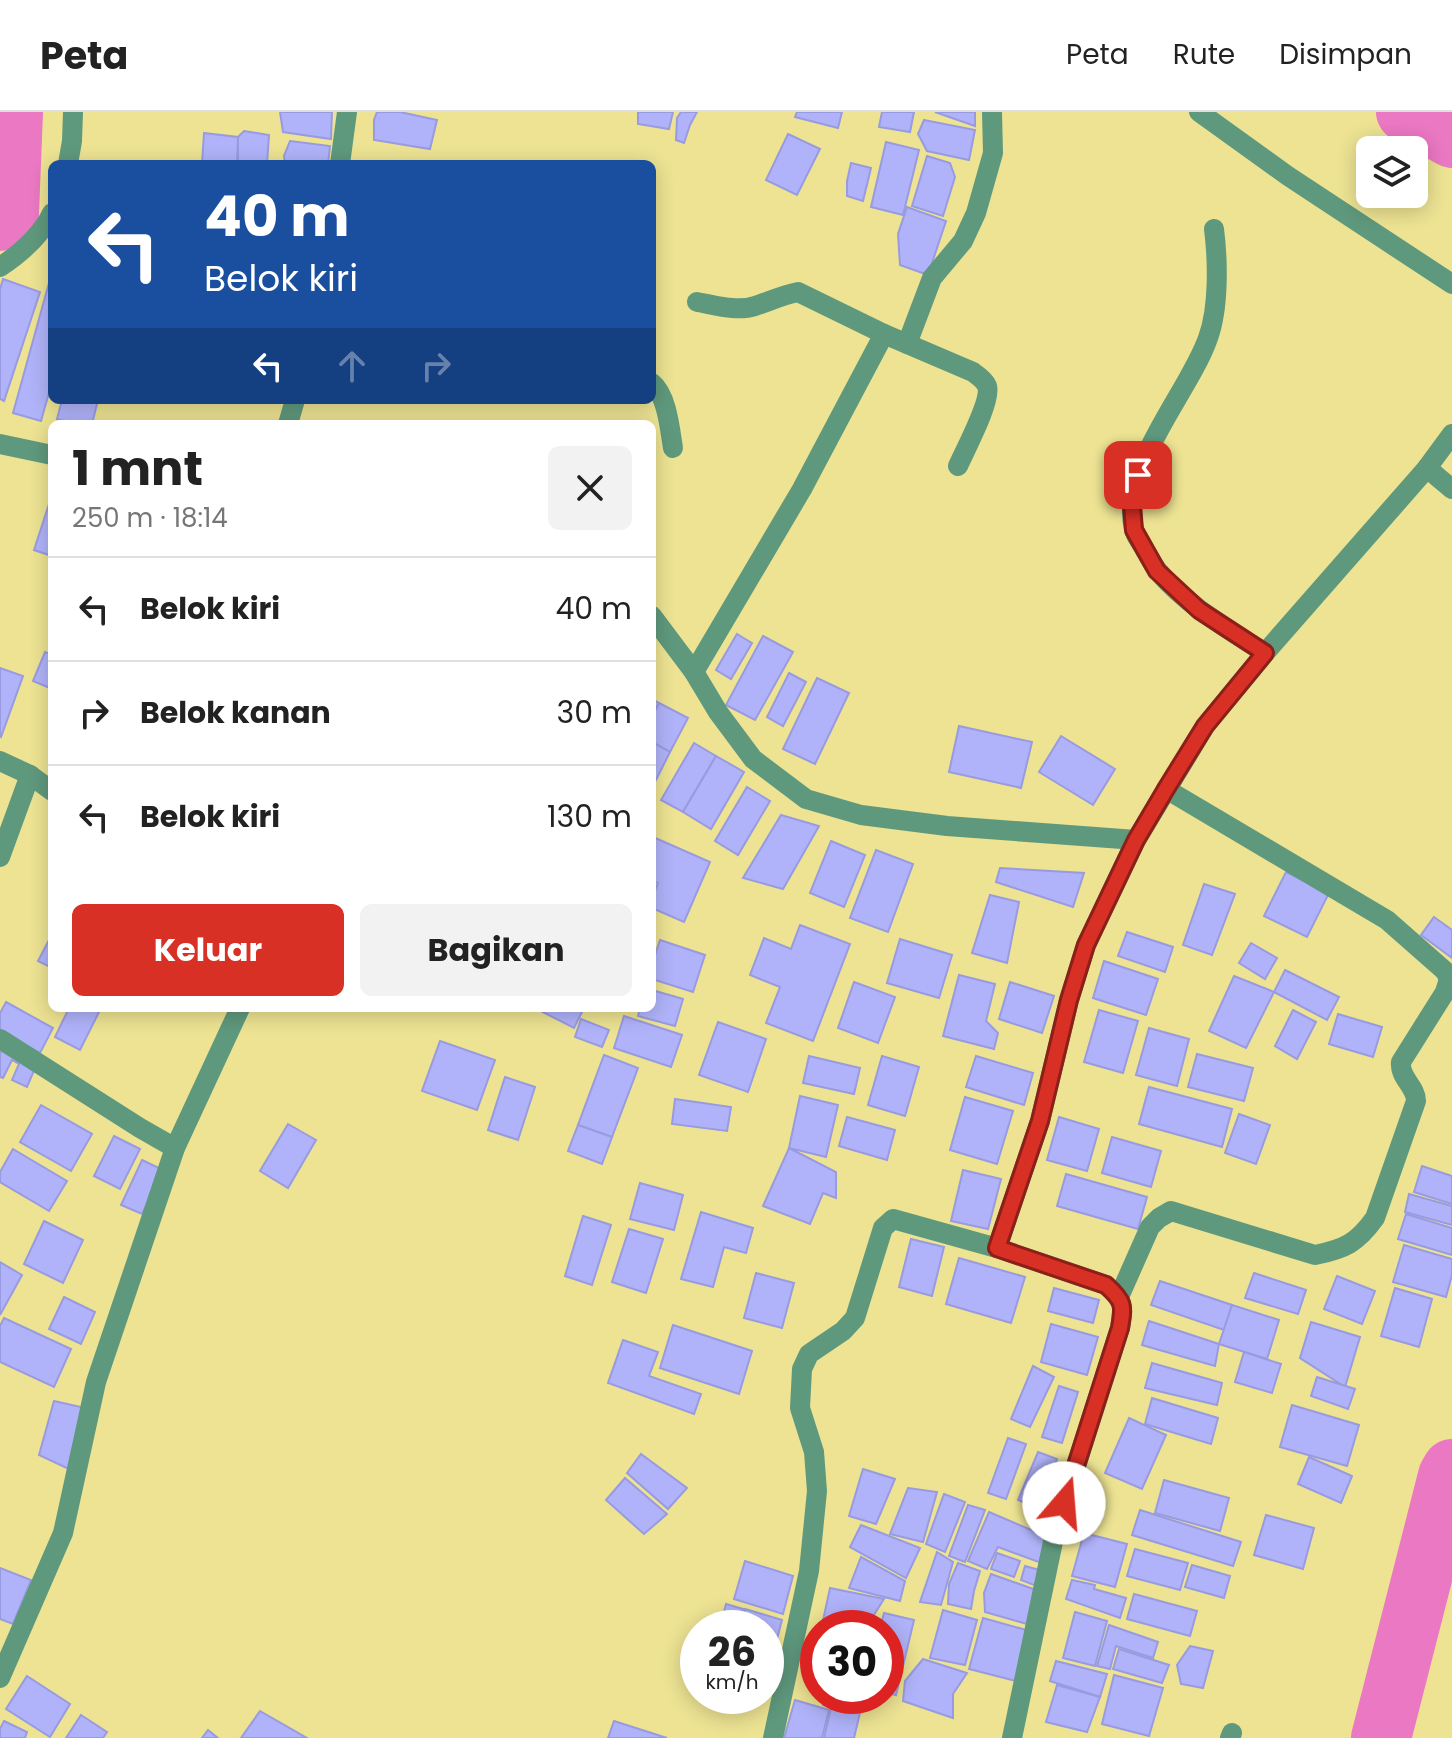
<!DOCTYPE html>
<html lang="id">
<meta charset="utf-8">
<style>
:root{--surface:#fff;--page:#f2f2f2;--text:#222;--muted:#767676;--line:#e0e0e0;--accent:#d93025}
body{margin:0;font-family:Poppins,sans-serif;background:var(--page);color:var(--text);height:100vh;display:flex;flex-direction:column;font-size:30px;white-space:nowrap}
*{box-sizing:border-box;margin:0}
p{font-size:26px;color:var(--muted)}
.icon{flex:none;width:44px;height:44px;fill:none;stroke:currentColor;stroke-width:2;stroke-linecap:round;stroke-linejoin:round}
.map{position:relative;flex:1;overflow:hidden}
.details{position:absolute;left:48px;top:308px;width:608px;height:592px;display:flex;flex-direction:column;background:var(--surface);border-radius:12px;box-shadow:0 4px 20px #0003}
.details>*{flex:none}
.hud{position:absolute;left:48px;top:48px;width:608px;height:244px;border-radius:12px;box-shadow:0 4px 20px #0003;background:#1a4fa0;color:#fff;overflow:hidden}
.fabs{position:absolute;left:1356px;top:24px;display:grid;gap:16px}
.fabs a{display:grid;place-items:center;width:72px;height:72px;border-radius:12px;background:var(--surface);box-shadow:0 4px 20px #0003;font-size:40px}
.speed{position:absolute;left:680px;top:1498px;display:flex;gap:16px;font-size:40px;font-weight:700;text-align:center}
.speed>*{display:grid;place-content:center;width:104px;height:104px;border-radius:50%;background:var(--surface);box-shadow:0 4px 20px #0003;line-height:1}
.speed small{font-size:20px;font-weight:400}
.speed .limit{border:12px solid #d22;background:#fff;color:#111}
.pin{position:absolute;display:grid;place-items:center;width:68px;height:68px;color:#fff;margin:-34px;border-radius:16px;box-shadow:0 4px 12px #0006}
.me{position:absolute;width:88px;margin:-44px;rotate:18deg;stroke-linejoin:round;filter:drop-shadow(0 0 6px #0008)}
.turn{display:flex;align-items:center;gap:28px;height:168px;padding:0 24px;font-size:36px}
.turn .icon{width:104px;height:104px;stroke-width:2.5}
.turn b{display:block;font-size:56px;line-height:68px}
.lanes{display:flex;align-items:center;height:76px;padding:0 24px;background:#0003;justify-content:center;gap:40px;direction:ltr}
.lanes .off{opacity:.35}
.round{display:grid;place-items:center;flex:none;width:84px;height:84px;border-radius:12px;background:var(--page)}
.overview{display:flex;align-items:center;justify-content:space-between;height:136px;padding:0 24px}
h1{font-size:48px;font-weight:700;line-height:60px}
.cta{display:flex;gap:16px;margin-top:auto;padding:16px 24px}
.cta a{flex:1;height:92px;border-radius:12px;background:var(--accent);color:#fff;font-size:32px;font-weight:700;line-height:92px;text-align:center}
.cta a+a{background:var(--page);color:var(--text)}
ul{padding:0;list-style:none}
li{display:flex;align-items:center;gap:24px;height:104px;padding:0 24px;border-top:2px solid var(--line)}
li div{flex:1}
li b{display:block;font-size:30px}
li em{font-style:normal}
header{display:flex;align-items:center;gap:48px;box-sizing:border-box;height:112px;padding:0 40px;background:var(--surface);border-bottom:2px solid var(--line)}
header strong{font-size:38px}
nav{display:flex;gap:44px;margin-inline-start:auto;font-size:28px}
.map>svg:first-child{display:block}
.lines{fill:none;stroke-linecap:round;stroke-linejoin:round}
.river{stroke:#eb78c3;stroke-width:60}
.building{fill:#b0b3f9;stroke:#999be0;stroke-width:2}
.minor{stroke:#5f997d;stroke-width:20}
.route-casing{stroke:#8d1f18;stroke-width:20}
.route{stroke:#d93025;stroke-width:14}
</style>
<header>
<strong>Peta</strong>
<nav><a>Peta</a><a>Rute</a><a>Disimpan</a></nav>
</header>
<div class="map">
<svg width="1452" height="1626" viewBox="0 0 1452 1626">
<rect width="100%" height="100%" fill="#ede393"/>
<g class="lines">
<!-- river -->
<g class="river">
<polyline points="1406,0 1452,26"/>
<polyline points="0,109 9,101 13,0"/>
<polyline points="1381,1626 1448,1364 1452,1357"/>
</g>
</g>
<!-- building -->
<g class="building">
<polygon points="280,0 332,0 331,27 283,20"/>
<polygon points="377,0 400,0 437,8 430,37 374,28 374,8"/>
<polygon points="638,0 673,0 669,17 638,12"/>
<polygon points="681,0 697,0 690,13 684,31 676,28 677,6"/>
<polygon points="797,0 842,0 838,16 795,5"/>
<polygon points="882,0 914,0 910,20 879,15"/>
<polygon points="935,0 975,0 975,14"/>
<polygon points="924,8 975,18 969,48 927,39 918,22"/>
<polygon points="244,19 269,23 267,52 238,52 238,25"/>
<polygon points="204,21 238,25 237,52 202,52"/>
<polygon points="788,22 820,37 797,83 766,68"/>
<polygon points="290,29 330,34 328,52 285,52 284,44"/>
<polygon points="886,30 919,38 903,103 871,95"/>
<polygon points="927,44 950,51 955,65 943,104 912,94"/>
<polygon points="851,51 871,56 863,89 847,84 847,69"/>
<polygon points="907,95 946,109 928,163 900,153 898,122"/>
<polygon points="52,160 52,270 41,309 13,301"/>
<polygon points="3,167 40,180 4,289 0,287 0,177"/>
<polygon points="62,288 98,288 92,312 73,312 57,307"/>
<polygon points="51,386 52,386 52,444 34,438"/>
<polygon points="737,522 752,531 731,567 716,558"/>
<polygon points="763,524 793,540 755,608 726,593"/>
<polygon points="45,540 52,543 52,577 33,569"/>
<polygon points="0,556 23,564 1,625 0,624"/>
<polygon points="789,561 806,570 783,614 767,605"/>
<polygon points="817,566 849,581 815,652 783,637"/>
<polygon points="652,587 659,591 652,605"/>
<polygon points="659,591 688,606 670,640 652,630 652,605"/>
<polygon points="959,614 1032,630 1021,676 949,660"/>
<polygon points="1061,624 1115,657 1093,693 1039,660"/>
<polygon points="652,630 670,640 656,668 652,665"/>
<polygon points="694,631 716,644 683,700 661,688"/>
<polygon points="716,644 744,660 711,717 683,700"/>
<polygon points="747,675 770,689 738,743 715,729"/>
<polygon points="781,703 819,714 783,777 743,766"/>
<polygon points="653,725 710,750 684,810 652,796 652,786 658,771 652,769"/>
<polygon points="831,729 865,743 844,795 810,781"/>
<polygon points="876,738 913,752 888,820 850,806"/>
<polygon points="1000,756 1084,761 1073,795 996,770"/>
<polygon points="1286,760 1329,781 1307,825 1264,804"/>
<polygon points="1204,772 1235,782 1212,843 1183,833"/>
<polygon points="990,783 1019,790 1007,851 972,841"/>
<polygon points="1434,805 1452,818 1452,846 1421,823"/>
<polygon points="800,813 850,832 813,929 766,911 780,875 750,863 764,826 791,837"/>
<polygon points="1127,820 1173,835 1165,860 1118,844"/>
<polygon points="900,827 952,843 939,886 887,871"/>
<polygon points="49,828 52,829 52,856 38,849"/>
<polygon points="660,828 705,843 693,880 652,867 652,852"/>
<polygon points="1251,831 1277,846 1265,867 1239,851"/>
<polygon points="1104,849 1158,867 1146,903 1093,886"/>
<polygon points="1285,858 1339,885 1327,908 1274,880"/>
<polygon points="959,863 995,872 986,909 998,921 994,937 943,924"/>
<polygon points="1234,864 1274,880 1246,936 1209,919"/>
<polygon points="854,870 895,885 878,931 838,916"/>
<polygon points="1010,870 1054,884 1042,921 999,907"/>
<polygon points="652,878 683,887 675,914 638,904 640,896 652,896"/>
<polygon points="6,890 53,916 40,941 0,920 0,901"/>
<polygon points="69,896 101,896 80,938 55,925"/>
<polygon points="535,896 584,896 574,916"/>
<polygon points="1099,898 1138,909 1123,961 1084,950"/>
<polygon points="1293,898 1316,910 1297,947 1275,934"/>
<polygon points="1338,902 1382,915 1373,945 1329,932"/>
<polygon points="624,904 682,923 671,955 614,936"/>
<polygon points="581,907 609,918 602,935 575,925"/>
<polygon points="718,910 766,927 748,980 699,963"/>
<polygon points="1149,916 1189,927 1177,974 1136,963"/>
<polygon points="440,929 495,948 477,998 422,979"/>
<polygon points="2,938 36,954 27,975 12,968 19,952 12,948 3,966 0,965 0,942"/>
<polygon points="1197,942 1253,956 1244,989 1188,975"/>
<polygon points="604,943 638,956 612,1025 578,1013"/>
<polygon points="809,944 860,956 854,982 803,971"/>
<polygon points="882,944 919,955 905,1004 868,993"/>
<polygon points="976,944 1033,961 1024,993 966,975"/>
<polygon points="505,965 535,975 518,1028 488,1018"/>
<polygon points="1149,975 1232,997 1222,1035 1139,1012"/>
<polygon points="800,984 838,993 826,1045 789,1036"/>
<polygon points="965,985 1013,999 997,1052 950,1038"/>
<polygon points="675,987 731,995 727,1019 672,1012"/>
<polygon points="41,993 92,1022 71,1059 20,1030"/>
<polygon points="1239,1002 1270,1013 1256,1052 1225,1041"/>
<polygon points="847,1005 895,1018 887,1048 839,1034"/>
<polygon points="1059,1005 1099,1017 1087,1059 1047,1048"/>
<polygon points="288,1012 316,1028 288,1076 260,1059"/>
<polygon points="578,1013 612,1025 602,1052 568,1039"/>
<polygon points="114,1024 140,1037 120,1077 94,1064"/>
<polygon points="1112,1025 1161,1039 1151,1075 1102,1061"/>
<polygon points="789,1036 836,1060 836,1086 823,1081 810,1112 763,1094"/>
<polygon points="13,1037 67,1069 49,1099 0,1070 0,1060"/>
<polygon points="142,1048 163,1058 142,1102 121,1093"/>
<polygon points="1422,1054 1452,1064 1452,1092 1414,1080"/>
<polygon points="963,1058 1001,1067 988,1117 951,1109"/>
<polygon points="1066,1062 1147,1085 1138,1117 1057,1094"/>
<polygon points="640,1071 683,1083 674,1118 630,1107"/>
<polygon points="1409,1082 1452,1094 1452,1113 1405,1100"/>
<polygon points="701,1100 753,1116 746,1141 724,1135 713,1175 681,1167"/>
<polygon points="1406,1102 1452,1116 1452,1143 1398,1127"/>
<polygon points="583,1104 611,1113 592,1173 565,1164"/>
<polygon points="44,1109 83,1128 63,1171 24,1152"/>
<polygon points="629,1117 663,1127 646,1181 612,1170"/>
<polygon points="911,1127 944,1135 932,1184 899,1175"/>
<polygon points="1404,1133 1452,1147 1452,1163 1446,1185 1393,1170"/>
<polygon points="959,1146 1025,1165 1011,1211 946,1192"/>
<polygon points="0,1150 22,1163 0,1203"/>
<polygon points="756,1161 794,1171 782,1216 744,1206"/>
<polygon points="1254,1161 1306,1178 1298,1202 1245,1186"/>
<polygon points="1337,1164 1375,1179 1362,1212 1324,1197"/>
<polygon points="1160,1169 1232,1193 1224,1218 1151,1193"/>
<polygon points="1054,1176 1099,1188 1093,1211 1048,1199"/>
<polygon points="1395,1176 1432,1187 1419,1235 1381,1224"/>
<polygon points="64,1185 95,1200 81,1232 49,1217"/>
<polygon points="1232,1193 1279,1208 1267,1247 1219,1232"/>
<polygon points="4,1206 71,1237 54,1275 0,1250 0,1214"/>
<polygon points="1149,1209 1219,1232 1215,1254 1142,1233"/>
<polygon points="1311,1210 1360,1225 1345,1275 1300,1246"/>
<polygon points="1051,1212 1098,1225 1087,1263 1041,1250"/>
<polygon points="673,1213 752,1239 739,1282 660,1256"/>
<polygon points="623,1228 658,1240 649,1264 701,1282 694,1302 608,1271"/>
<polygon points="1244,1240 1281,1252 1272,1281 1235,1270"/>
<polygon points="1152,1251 1222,1271 1217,1293 1145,1276"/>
<polygon points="1033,1254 1054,1265 1030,1315 1011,1307"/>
<polygon points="1317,1265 1355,1277 1348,1297 1311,1284"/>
<polygon points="1059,1274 1078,1280 1062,1331 1042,1325"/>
<polygon points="1152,1286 1218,1306 1211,1332 1145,1312"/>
<polygon points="54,1289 85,1296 69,1357 39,1343"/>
<polygon points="1292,1293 1359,1313 1347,1354 1280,1335"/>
<polygon points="1129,1306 1166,1323 1142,1377 1105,1361"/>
<polygon points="1008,1326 1026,1332 1006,1387 988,1381"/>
<polygon points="1038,1340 1057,1347 1037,1396 1018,1388"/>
<polygon points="641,1342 687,1376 668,1397 627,1361"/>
<polygon points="1309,1345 1352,1364 1341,1391 1298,1372"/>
<polygon points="863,1357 895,1367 876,1412 849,1404"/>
<polygon points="625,1366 667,1402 644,1422 606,1388"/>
<polygon points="1164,1368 1229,1386 1220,1419 1155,1401"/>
<polygon points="908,1376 937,1380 923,1430 890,1422"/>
<polygon points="944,1382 965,1390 945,1440 926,1432"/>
<polygon points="968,1393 985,1398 965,1450 949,1444"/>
<polygon points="1140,1398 1241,1430 1233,1454 1132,1423"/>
<polygon points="989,1400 1050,1426 1044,1452 998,1435 987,1457 968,1449"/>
<polygon points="1266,1403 1314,1416 1303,1457 1254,1443"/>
<polygon points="861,1413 920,1436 906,1466 850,1435"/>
<polygon points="1084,1421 1127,1432 1115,1475 1072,1464"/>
<polygon points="1135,1437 1188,1451 1180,1478 1127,1464"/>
<polygon points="937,1440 953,1450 941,1493 920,1490"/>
<polygon points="997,1441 1020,1449 1014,1465 991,1457"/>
<polygon points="861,1445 905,1469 900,1489 849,1476"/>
<polygon points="745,1449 793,1464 783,1502 734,1487"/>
<polygon points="958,1451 980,1459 974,1479 971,1497 948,1492 949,1472"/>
<polygon points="1192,1453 1230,1464 1224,1486 1185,1475"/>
<polygon points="1025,1454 1043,1459 1039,1475 1021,1468"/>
<polygon points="0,1456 31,1468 13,1512 0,1507"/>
<polygon points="991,1462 1036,1478 1027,1512 985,1500 984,1481"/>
<polygon points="1072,1468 1095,1473 1094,1477 1126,1486 1120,1506 1066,1487"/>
<polygon points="830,1476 884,1487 872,1506 873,1516 831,1516 822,1513"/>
<polygon points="1134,1482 1197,1499 1190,1524 1127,1507"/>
<polygon points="726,1492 743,1497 737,1516 720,1516"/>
<polygon points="745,1497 782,1508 777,1527 766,1524 766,1516 740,1516"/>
<polygon points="943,1498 977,1508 965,1553 930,1546"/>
<polygon points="1075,1500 1107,1509 1095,1554 1063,1546"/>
<polygon points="884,1501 914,1508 896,1583 886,1581 886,1516 880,1516"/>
<polygon points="983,1506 1030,1519 1016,1569 969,1557"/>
<polygon points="1109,1513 1158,1530 1153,1546 1116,1534 1110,1557 1097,1554"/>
<polygon points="1190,1534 1213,1539 1203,1576 1181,1572 1177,1553"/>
<polygon points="1119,1537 1169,1553 1162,1571 1113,1557"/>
<polygon points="923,1547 967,1561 953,1582 953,1606 903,1589 905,1569"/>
<polygon points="1056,1549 1107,1562 1100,1585 1050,1569"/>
<polygon points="1114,1563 1163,1576 1149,1624 1102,1612"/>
<polygon points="27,1564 70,1592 50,1625 6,1597"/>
<polygon points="1057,1573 1100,1585 1087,1620 1046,1610"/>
<polygon points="826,1584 864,1584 854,1626 824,1626 831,1596 823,1593"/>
<polygon points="795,1588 829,1598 822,1626 784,1626"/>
<polygon points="260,1599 307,1626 241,1626"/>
<polygon points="81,1603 107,1620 103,1626 66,1626"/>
<polygon points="4,1609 27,1620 25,1626 0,1626 0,1617"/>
<polygon points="614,1609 667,1626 608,1626"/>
<polygon points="208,1618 218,1626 202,1626"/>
</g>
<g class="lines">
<!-- minor -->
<g class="minor">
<polyline points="1199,0 1288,64 1452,172"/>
<polyline points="68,52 72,29 73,0"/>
<polyline points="340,52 347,0"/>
<path d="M 1214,117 C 1218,149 1219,196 1208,226 C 1189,281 1119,355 1134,417 C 1135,424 1142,432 1145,438 C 1149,445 1153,453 1158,459 C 1186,493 1228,517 1265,541"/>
<path d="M 0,155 C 21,141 41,124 52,101"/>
<path d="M 697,190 C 715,193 737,200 755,194 C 770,189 783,183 798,180 L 884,222 L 973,260 C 978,264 984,267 987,274 C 992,288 965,338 958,354"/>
<polyline points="907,232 932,166 963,129 976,101 993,41 992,0"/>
<path d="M 652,271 C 667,283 670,318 673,336"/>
<polyline points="288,312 295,288"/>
<polyline points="0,332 52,343"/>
<polyline points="1427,356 1452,377"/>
<polyline points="652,504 694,560 718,600 753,647 806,687 861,703 947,714 1136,728"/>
<polyline points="694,560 802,377 884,222"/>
<polyline points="0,649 30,663 52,679"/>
<polyline points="0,745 30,663"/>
<polyline points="0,927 140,1016 175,1036"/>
<polyline points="997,1136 1040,1009 1069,888 1086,833 1136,728 1205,614 1265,541 1427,356 1452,322"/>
<path d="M 1119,1185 L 1150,1115 L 1159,1106 L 1171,1099 L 1315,1143 C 1345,1137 1357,1131 1375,1106 L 1416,989 C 1416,974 1399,966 1401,950 L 1445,880 L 1449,867 L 1445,859 L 1387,808 L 1166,677"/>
<polyline points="0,1566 63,1421 96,1270 175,1036 240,896"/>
<path d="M 773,1626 L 809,1459 L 817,1379 L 814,1340 L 800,1296 L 802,1257 L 809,1242 L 843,1219 L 855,1206 L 883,1116 L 893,1107 L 997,1136 L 1106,1173 C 1124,1189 1124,1193 1120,1216 L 1055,1420 L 1012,1626"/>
<polyline points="1230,1626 1232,1621"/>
</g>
</g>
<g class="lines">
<!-- route casing -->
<g class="route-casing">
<path id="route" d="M 1064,1391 L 1120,1216 C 1124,1193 1124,1189 1106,1173 L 997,1136 L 1040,1009 L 1069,888 L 1086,833 L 1136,728 L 1166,677 L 1205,614 L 1265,541 L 1199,498 L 1157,459 L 1134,418 L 1132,393 L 1138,363"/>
</g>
<!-- route -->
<use href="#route" class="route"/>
</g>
</svg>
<div class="fabs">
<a><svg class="icon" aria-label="layers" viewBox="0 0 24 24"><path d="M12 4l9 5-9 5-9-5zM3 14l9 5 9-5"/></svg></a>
</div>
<div class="speed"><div>26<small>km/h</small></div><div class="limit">30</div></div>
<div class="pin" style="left:1138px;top:363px;background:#d93025"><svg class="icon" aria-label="arrive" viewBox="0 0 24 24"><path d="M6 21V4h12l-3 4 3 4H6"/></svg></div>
<svg class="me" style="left:1064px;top:1391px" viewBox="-20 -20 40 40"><circle r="19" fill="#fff"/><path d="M0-13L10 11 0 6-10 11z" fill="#d93025"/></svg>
<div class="hud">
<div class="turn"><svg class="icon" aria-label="left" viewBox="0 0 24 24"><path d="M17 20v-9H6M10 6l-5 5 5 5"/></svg><div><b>40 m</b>Belok kiri</div></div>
<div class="lanes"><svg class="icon" aria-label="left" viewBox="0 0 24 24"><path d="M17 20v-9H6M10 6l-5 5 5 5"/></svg><svg class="icon off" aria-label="ahead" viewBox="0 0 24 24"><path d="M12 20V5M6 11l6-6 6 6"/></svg><svg class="icon off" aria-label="right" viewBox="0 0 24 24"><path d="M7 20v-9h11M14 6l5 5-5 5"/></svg></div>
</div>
<section class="details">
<div class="overview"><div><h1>1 mnt</h1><p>250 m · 18:14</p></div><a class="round"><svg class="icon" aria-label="close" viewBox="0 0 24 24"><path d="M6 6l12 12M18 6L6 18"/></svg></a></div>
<ul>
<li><svg class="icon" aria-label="left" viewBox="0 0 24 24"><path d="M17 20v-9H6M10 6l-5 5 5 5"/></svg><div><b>Belok kiri</b></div><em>40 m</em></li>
<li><svg class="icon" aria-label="right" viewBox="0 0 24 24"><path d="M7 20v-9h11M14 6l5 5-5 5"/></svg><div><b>Belok kanan</b></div><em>30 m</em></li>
<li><svg class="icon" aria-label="left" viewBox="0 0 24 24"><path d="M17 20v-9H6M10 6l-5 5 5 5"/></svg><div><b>Belok kiri</b></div><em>130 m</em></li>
</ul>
<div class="cta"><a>Keluar</a><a>Bagikan</a></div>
</section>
</div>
